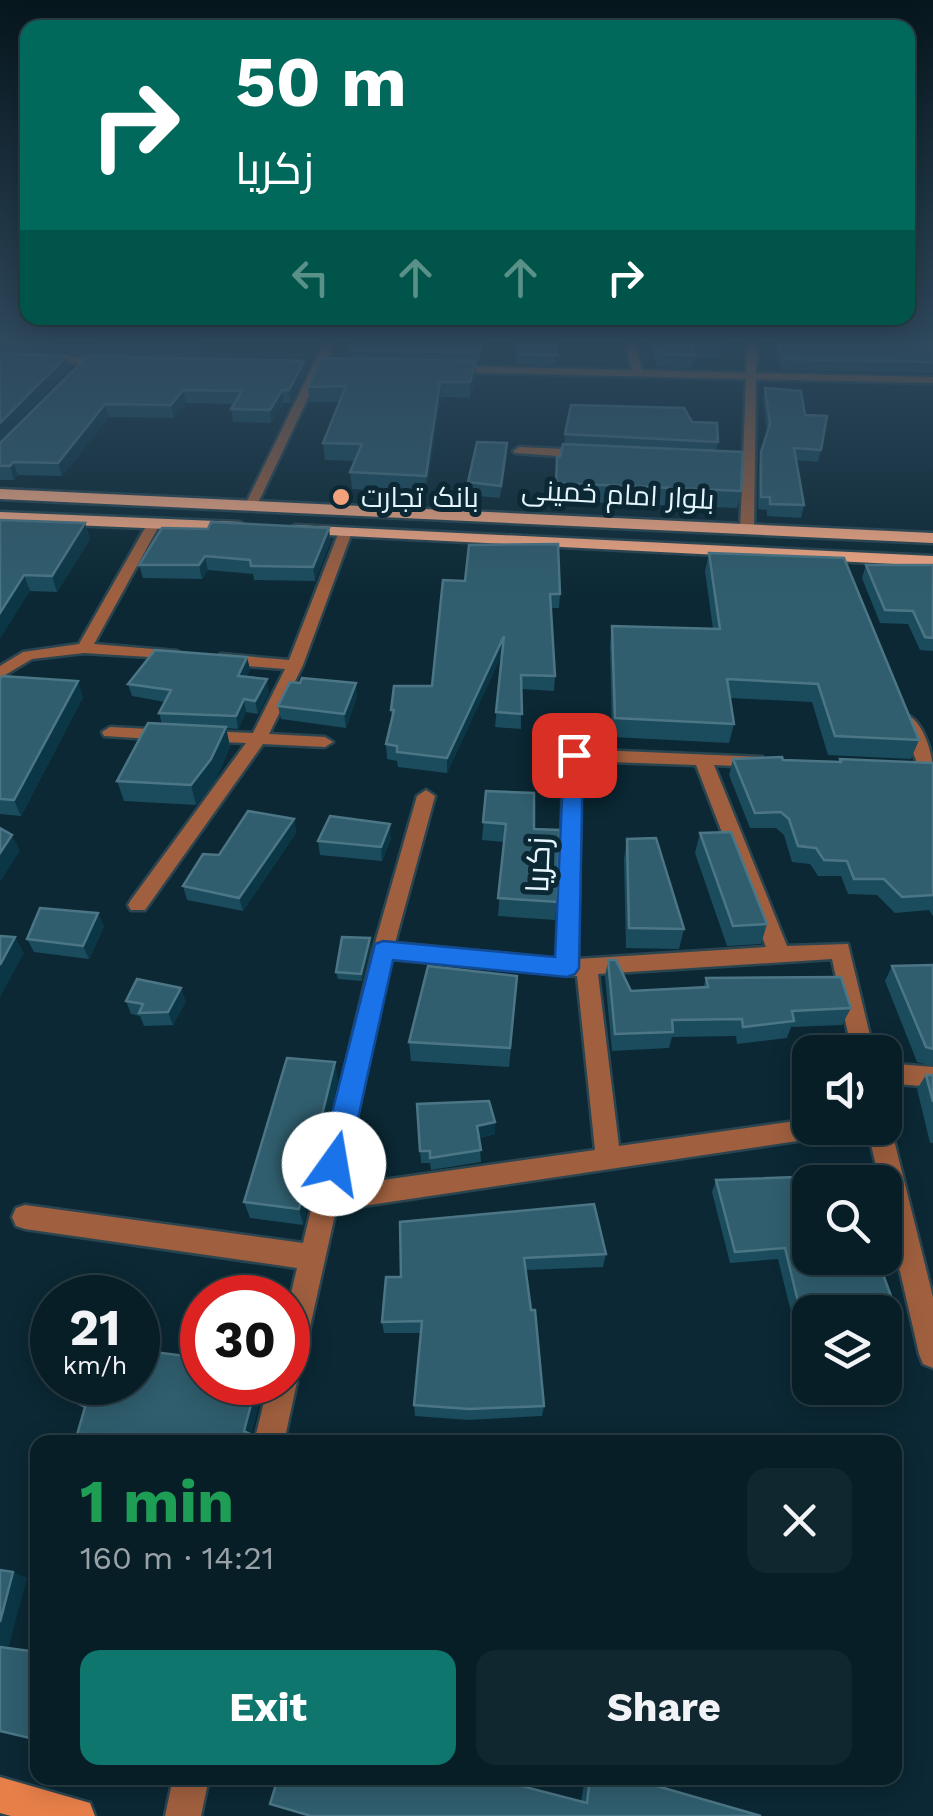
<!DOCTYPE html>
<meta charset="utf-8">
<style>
:root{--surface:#081e27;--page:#11272f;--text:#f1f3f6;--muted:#98a2a7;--line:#293c44;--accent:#0f766e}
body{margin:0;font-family:"Work Sans",Cairo,sans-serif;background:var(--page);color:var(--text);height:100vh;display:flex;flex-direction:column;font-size:38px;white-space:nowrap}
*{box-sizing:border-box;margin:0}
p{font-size:32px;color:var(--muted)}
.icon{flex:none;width:55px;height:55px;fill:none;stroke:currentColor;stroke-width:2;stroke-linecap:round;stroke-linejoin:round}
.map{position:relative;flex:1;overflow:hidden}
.side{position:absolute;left:30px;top:1435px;width:872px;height:350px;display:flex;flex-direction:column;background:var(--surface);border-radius:20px;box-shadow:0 5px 25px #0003,0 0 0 2px var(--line)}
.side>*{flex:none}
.banner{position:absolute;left:20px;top:20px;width:895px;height:305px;border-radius:20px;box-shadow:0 5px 25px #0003,0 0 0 2px var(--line);background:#00695c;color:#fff;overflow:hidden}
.fabs{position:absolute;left:792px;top:1035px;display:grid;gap:20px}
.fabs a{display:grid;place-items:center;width:110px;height:110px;border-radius:20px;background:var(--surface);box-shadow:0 5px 25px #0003,0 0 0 2px var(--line);font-size:50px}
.speed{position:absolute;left:30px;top:1275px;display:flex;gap:20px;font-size:50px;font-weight:700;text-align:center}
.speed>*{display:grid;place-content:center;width:130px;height:130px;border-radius:50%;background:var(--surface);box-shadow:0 5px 25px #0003,0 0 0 2px var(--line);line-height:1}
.speed small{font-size:25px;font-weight:400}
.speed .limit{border:15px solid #d22;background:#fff;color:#111}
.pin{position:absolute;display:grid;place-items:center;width:85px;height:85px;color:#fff;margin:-42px;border-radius:20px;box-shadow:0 5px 15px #0006}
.me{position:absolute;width:110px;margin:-55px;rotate:13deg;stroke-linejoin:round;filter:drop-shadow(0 0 8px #0008)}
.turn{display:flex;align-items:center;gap:35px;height:210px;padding:0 50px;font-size:45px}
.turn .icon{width:130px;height:130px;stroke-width:2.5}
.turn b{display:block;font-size:70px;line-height:85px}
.lanes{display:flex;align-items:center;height:95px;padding:0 50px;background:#0003;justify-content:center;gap:50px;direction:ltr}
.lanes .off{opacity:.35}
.round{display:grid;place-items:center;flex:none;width:105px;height:105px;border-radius:20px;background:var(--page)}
.summary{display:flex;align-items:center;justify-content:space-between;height:170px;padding:0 50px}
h1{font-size:60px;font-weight:700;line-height:75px;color:#1e9e55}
.primary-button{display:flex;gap:20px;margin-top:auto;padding:20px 50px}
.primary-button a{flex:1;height:115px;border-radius:20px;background:var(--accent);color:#fff;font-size:40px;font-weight:700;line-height:115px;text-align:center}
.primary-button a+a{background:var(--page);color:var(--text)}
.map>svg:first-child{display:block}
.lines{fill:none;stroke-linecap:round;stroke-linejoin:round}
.minor-casing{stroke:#2a4550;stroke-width:5}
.tertiary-casing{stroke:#2a4550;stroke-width:5}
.secondary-casing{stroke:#2a4550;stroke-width:5}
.primary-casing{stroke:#2a4550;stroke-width:5}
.minor{fill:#a0603f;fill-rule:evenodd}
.tertiary{fill:#a0603f;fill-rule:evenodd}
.secondary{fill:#e77f49;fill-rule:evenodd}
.primary{fill:#fcab84;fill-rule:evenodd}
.wall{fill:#1a4c5d}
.shaded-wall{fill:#0b3645}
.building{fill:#305e6e;stroke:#4c7685;stroke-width:2.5}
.route{fill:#1a73e8;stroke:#114b97;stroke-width:2.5}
.poi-dot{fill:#f1a27b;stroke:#0b2834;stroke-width:4}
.labels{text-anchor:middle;stroke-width:10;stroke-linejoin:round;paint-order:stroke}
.far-street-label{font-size:28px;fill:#e5f5fd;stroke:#0b2834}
.far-poi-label{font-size:28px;fill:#e5f5fd;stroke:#0b2834;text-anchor:start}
.street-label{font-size:32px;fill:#e5f5fd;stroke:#0b2834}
</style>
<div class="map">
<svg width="933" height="1816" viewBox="0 0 933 1816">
<rect width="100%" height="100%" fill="#0b2834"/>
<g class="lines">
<!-- minor casing -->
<g class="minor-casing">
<g id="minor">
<polygon points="625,343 635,343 642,370 746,373 747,343 757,343 756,373 933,377 933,383 756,379 754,528 747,532 740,528 743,466 715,465 709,461 715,457 743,459 746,379 452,372 447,369 452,366 632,370"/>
<polygon points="0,356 108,358 113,361 108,364 0,362"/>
<polygon points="519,447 587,450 593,454 587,458 515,453 513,451"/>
<polygon points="149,521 160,524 94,644 177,651 185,656 182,659 84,653 32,659 0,678 0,666 23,652 79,644"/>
<polygon points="340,529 352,532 303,665 269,734 325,737 333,742 325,747 263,744 145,910 131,910 128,905 131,900 246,743 203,741 195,736 203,731 253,733 285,669 221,664 213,659 221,654 289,660"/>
<path d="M 909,716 C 924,724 933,755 933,772 L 922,772 L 919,768 L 901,721 Z"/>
<polygon points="110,727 169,730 177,735 169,740 104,736 102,732"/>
<path d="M 573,749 L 762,757 L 765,761 L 762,765 L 756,767 L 714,765 L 787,946 L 848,944 L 874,1052 L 852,1052 L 832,959 L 598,974 L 619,1146 L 810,1119 L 810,1128 L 835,1128 L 831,1136 L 336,1210 L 302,1363 L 294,1375 L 297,1382 L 284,1442 L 254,1442 L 269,1382 L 288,1382 L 288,1306 L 297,1268 L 25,1229 L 16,1226 L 12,1217 L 16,1208 L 25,1205 L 303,1243 L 373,950 L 417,796 L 426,790 L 435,796 L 395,943 L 557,959 L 564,755 ZM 581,761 L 696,765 L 766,947 L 578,959 ZM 391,959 L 577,976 L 595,1150 L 341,1186 Z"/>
<polygon points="885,1063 933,1067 933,1087 885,1083"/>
<polygon points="885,1120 891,1128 933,1297 933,1368 923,1364 919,1354 885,1206 885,1182 880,1182 867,1128 885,1128"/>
<polygon points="173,1778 209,1778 201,1816 165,1816"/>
</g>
</g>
<!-- tertiary casing -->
<g class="tertiary-casing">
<polygon id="tertiary" points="324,343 334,343 258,503 248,506 246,503"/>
</g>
<!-- secondary casing -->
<g class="secondary-casing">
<polygon id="secondary" points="0,1777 90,1803 95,1816 11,1816 0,1813"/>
</g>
<!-- primary casing -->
<g class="primary-casing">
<g id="primary">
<polygon points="0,489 933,533 933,543 0,499"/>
<polygon points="0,512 240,522 248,527 240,532 0,522"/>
<polygon points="295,525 933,556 933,566 289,533 287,530"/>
</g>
</g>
<!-- minor -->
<use href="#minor" class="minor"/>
<!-- tertiary -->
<use href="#tertiary" class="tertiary"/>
<!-- secondary -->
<use href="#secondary" class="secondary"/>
<!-- primary -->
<use href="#primary" class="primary"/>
</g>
<!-- wall -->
<g class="wall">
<polygon points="0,343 210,343 198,357 0,353"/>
<polygon points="484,343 479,363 476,363 476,377 470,398 441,397 426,493 352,489 350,472 355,461 325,460 323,443 340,402 310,402 308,387 350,358 349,350"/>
<polygon points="515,343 556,343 555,365 517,364"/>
<polygon points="650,343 722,343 722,344 720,357 694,357 692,368 657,367"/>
<polygon points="775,343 933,343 933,373 782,370 775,352"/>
<polygon points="88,356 305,373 291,403 283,403 271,423 233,422 231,409 234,404 186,403 174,418 109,417 62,476 18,475 14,480 0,480 0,443"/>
<polygon points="765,388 805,415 821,450 818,462 796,460 804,505 801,518 767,516 767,510 758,509 759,464 767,433 763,399"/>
<polygon points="692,422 718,442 716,451 741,491 737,508 555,501 557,457 560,457 565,444 565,434"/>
<polygon points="507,455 500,498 468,495 468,482"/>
<polygon points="0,520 85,523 90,539 57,592 30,591"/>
<polygon points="329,528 330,541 315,581 254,580 253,574 208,570 202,579 143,578 139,565 208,529"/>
<polygon points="709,553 919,740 911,759 828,755 812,702 730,698 734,724 729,743 612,737 610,645 612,626 713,629 705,571"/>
<polygon points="866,565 933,565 933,651 920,650 908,624 880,623 862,578"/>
<polygon points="443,580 560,594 559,608 551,608 555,676 554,691 521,689 521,729 495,727 502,654 447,773 398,767 397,761 387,759 386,744 392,722 391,710 432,686"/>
<polygon points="247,657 250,670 246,677 269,692 258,714 246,712 238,729 226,728 230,747 216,779 196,805 124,801 117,781 162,724 159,713 165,702 132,696 128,684"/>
<polygon points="0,679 83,697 21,816 0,814"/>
<polygon points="300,683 357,696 346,728 281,719 278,706"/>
<polygon points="733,759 839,762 840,759 933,763 933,916 929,910 895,913 877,895 848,894 841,876 818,876 810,864 792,862 784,835 776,828 750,828 729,775"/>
<polygon points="486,791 534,829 557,902 555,920 498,916 504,842 482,840"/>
<polygon points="294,819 296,833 243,911 187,900 183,886 219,855"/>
<polygon points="700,833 767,924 761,944 727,946 695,853"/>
<polygon points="391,838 382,861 320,855 318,841"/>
<polygon points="627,839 684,929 679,949 626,948 624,859"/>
<polygon points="104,926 89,959 34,952 27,939"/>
<polygon points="371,945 362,981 338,979 336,972"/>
<polygon points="608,960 631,991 703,988 706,978 851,1008 842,1025 791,1027 787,1038 737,1044 736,1036 672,1037 669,1048 612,1051 605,977"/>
<polygon points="933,965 933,1066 917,1062 885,981 892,966"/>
<polygon points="516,995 509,1067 411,1061 409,1042"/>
<polygon points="126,1001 186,1001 173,1025 144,1026 140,1016 131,1014"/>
<polygon points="926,1075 933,1075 933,1143 930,1143 917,1089"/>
<polygon points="338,1080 303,1225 250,1218 244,1202"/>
<polygon points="417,1104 495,1134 479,1138 481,1162 431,1170 430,1163 421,1163"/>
<polygon points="716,1180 810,1182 897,1312 888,1322 885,1322 885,1312 810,1312 810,1323 794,1324 778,1259 730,1263 712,1192"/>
<polygon points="885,1198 898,1231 889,1242 885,1242"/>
<polygon points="400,1222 606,1254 603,1267 526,1270 544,1406 542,1416 468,1420 415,1416 414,1405 421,1333 384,1333 382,1322 401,1277"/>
<polygon points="585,1778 629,1778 761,1816 311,1816 491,1779 581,1802"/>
</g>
<!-- shaded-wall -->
<g class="shaded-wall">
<polygon points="197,343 210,343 198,357 196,345"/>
<polygon points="67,356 70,368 0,441 0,423"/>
<polygon points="304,361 305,373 291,403 289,390"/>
<polygon points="476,361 476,377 470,398 470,382"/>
<polygon points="440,382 441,397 426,493 426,476"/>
<polygon points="183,390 186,403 174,418 171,405"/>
<polygon points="282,390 283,403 271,423 270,410"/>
<polygon points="105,404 109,417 62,476 58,463"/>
<polygon points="507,443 507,455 500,498 501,486"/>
<polygon points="13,462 18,475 14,480 10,466"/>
<polygon points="85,523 90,539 57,592 52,576"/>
<polygon points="329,528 330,541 315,581 313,567"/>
<polygon points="205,556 208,570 202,579 199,565"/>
<polygon points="24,575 30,591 0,639 0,613"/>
<polygon points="504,636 504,650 447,773 447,758"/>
<polygon points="247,657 250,670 241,689 238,676"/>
<polygon points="267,679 269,692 258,714 255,701"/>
<polygon points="78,681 83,697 21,816 14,800"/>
<polygon points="356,683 357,696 346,728 344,714"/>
<polygon points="244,699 246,712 238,729 236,716"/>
<polygon points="226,727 230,747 216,779 196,805 191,785"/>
<polygon points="294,819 296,833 243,911 239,898"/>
<polygon points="390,824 391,838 382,861 381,847"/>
<polygon points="12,835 20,851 0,882 0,853"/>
<polygon points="98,913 104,926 89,959 83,946"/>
<polygon points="15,937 24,953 0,997 0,965"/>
<polygon points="370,938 371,945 362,981 361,974"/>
<polygon points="181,988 186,1001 173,1025 168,1012"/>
<polygon points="335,1062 338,1080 303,1225 299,1209"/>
<polygon points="495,1122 495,1134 477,1138 477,1126"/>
<polygon points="257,1382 263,1382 264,1385 250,1441 244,1431"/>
<polygon points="13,1572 27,1578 8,1650 0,1648 0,1622"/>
</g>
<!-- building -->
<g class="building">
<polygon points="101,343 197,343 196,345"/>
<polygon points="352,343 482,343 479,353 349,350"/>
<polygon points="517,343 556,343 556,355 518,354"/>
<polygon points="655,343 722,343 722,344 691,343 694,355 659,354"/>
<polygon points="778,343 933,343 933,362 784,359"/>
<polygon points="0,354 67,356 0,423"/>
<polygon points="88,356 304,361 289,390 282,390 270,410 231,409 242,391 183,390 171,405 105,404 58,463 13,462 10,466 0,466 0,443"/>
<polygon points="322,358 476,361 470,382 440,382 426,476 350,472 362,444 323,443 346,386 308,387"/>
<polygon points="765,388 801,391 805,415 827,416 821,450 794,448 804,505 770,504 770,497 761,497 761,452 770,424"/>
<polygon points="571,405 684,408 692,422 717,423 718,442 565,434"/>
<polygon points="477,442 507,443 501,486 468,482"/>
<polygon points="563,444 743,452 741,491 556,483 557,457 560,457"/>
<polygon points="0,520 85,523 52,576 24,575 0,613"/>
<polygon points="211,522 329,528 313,567 251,566 250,560 205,556 199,565 139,565 162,528 208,529"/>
<polygon points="558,544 560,594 550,594 555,676 521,675 522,714 496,712 504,636 447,758 397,752 397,746 386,744 394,710 391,710 394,686 432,686 443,580 465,581 469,545"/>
<polygon points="709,553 844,558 919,740 835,736 818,684 727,679 734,724 615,718 612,626 720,629"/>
<polygon points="866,565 933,565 933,638 925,637 913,611 885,610"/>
<polygon points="155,650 247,657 238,676 267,679 255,701 244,699 236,716 159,713 171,690 128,684"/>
<polygon points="2,676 78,681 14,800 0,799 0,679"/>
<polygon points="302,678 356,683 344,714 278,706 290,682 300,683"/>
<polygon points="148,723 226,727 211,759 191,785 117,781"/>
<polygon points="782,757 783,760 841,762 840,759 933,763 933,895 902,897 884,879 854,879 847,861 824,860 816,848 798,846 789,819 781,812 755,813 733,759"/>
<polygon points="486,791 534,793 534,829 560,830 557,902 498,898 506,824 483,822"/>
<polygon points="248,811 294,819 239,898 183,886 203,854 219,855"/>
<polygon points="330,816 390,824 381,847 318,841"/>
<polygon points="0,828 12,835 0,853"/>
<polygon points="731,832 767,924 733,926 700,833"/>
<polygon points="656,838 684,929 629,928 627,839"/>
<polygon points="40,908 98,913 83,946 27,939"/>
<polygon points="0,936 15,937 0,965"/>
<polygon points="342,937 370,938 361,974 336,972"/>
<polygon points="608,960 616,960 631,991 708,987 706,978 841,977 851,1008 792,1011 794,1021 743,1027 742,1019 672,1020 673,1032 615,1034"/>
<polygon points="933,965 933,1049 926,1047 892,966"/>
<polygon points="428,966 517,976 510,1048 409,1042"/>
<polygon points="137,979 181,988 168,1012 139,1013 143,1004 126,1001"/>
<polygon points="287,1058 335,1062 299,1209 244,1202"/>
<polygon points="926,1075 933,1075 933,1102"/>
<polygon points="489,1101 495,1122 477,1126 481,1150 430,1158 430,1151 420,1151 417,1104"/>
<polygon points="876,1174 879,1182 810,1182 810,1258 877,1258 897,1312 801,1314 785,1248 735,1252 716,1180"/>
<polygon points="885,1198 898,1231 885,1232"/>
<polygon points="594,1204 606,1254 524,1258 531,1310 535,1310 544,1406 469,1409 414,1405 422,1321 382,1322 386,1277 401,1277 400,1222"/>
<polygon points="138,1350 202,1358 202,1382 257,1382 244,1431 254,1436 252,1442 75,1442 85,1407 79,1404 87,1382 138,1382"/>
<polygon points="0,1570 13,1572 0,1622"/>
<polygon points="0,1647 38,1652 38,1740 0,1731"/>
<polygon points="278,1778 491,1778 587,1803 590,1778 629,1778 761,1816 311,1816 270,1804"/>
</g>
<!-- sky -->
<linearGradient id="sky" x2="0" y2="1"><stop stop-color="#06161d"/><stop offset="0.57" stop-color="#2e485c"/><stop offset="1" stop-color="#2e485c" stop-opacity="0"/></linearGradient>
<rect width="933" height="597" fill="url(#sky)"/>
<!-- route -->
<polygon class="route" points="574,749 583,755 579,968 575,974 567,977 393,960 348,1164 343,1173 334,1177 324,1173 319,1164 375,944 383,941 555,957 564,755"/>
<!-- markers -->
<circle class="poi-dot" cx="341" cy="497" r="10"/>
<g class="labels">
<!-- far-street labels -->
<g class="far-street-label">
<text transform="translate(618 494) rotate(3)" y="10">بلوار امام خمینی</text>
</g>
<!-- far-poi labels -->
<g class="far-poi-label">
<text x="361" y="507">بانک تجارت</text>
</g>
<!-- street labels -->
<g class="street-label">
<text transform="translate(538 865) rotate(-88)" y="11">زکریا</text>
</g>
</g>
</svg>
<div class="fabs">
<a><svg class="icon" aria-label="sound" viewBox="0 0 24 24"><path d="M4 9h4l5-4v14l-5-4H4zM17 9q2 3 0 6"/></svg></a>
<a><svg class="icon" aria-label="search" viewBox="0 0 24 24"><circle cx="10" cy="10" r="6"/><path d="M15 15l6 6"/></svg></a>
<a><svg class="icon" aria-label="layers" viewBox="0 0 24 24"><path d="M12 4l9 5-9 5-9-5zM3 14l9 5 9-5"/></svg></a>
</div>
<div class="speed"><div>21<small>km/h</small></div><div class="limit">30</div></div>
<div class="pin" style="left:574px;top:755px;background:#d93025"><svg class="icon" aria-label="arrive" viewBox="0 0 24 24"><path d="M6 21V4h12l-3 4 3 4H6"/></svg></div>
<svg class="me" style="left:334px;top:1164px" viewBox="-20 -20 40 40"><circle r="19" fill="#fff"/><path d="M0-13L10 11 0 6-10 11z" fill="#1a73e8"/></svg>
<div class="banner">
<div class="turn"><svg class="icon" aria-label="right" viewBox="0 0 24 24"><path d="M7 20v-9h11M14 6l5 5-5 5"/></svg><div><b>50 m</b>زکریا</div></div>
<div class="lanes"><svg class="icon off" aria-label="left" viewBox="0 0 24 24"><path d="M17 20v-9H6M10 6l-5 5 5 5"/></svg><svg class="icon off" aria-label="ahead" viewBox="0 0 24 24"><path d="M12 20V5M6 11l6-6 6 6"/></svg><svg class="icon off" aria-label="ahead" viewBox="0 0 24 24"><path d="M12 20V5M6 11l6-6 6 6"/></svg><svg class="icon" aria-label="right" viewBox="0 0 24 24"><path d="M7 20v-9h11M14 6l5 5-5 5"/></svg></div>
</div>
<section class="side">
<div class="summary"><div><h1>1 min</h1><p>160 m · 14:21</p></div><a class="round"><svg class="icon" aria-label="close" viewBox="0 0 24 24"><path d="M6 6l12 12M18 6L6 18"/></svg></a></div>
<div class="primary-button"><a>Exit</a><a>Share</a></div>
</section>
</div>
